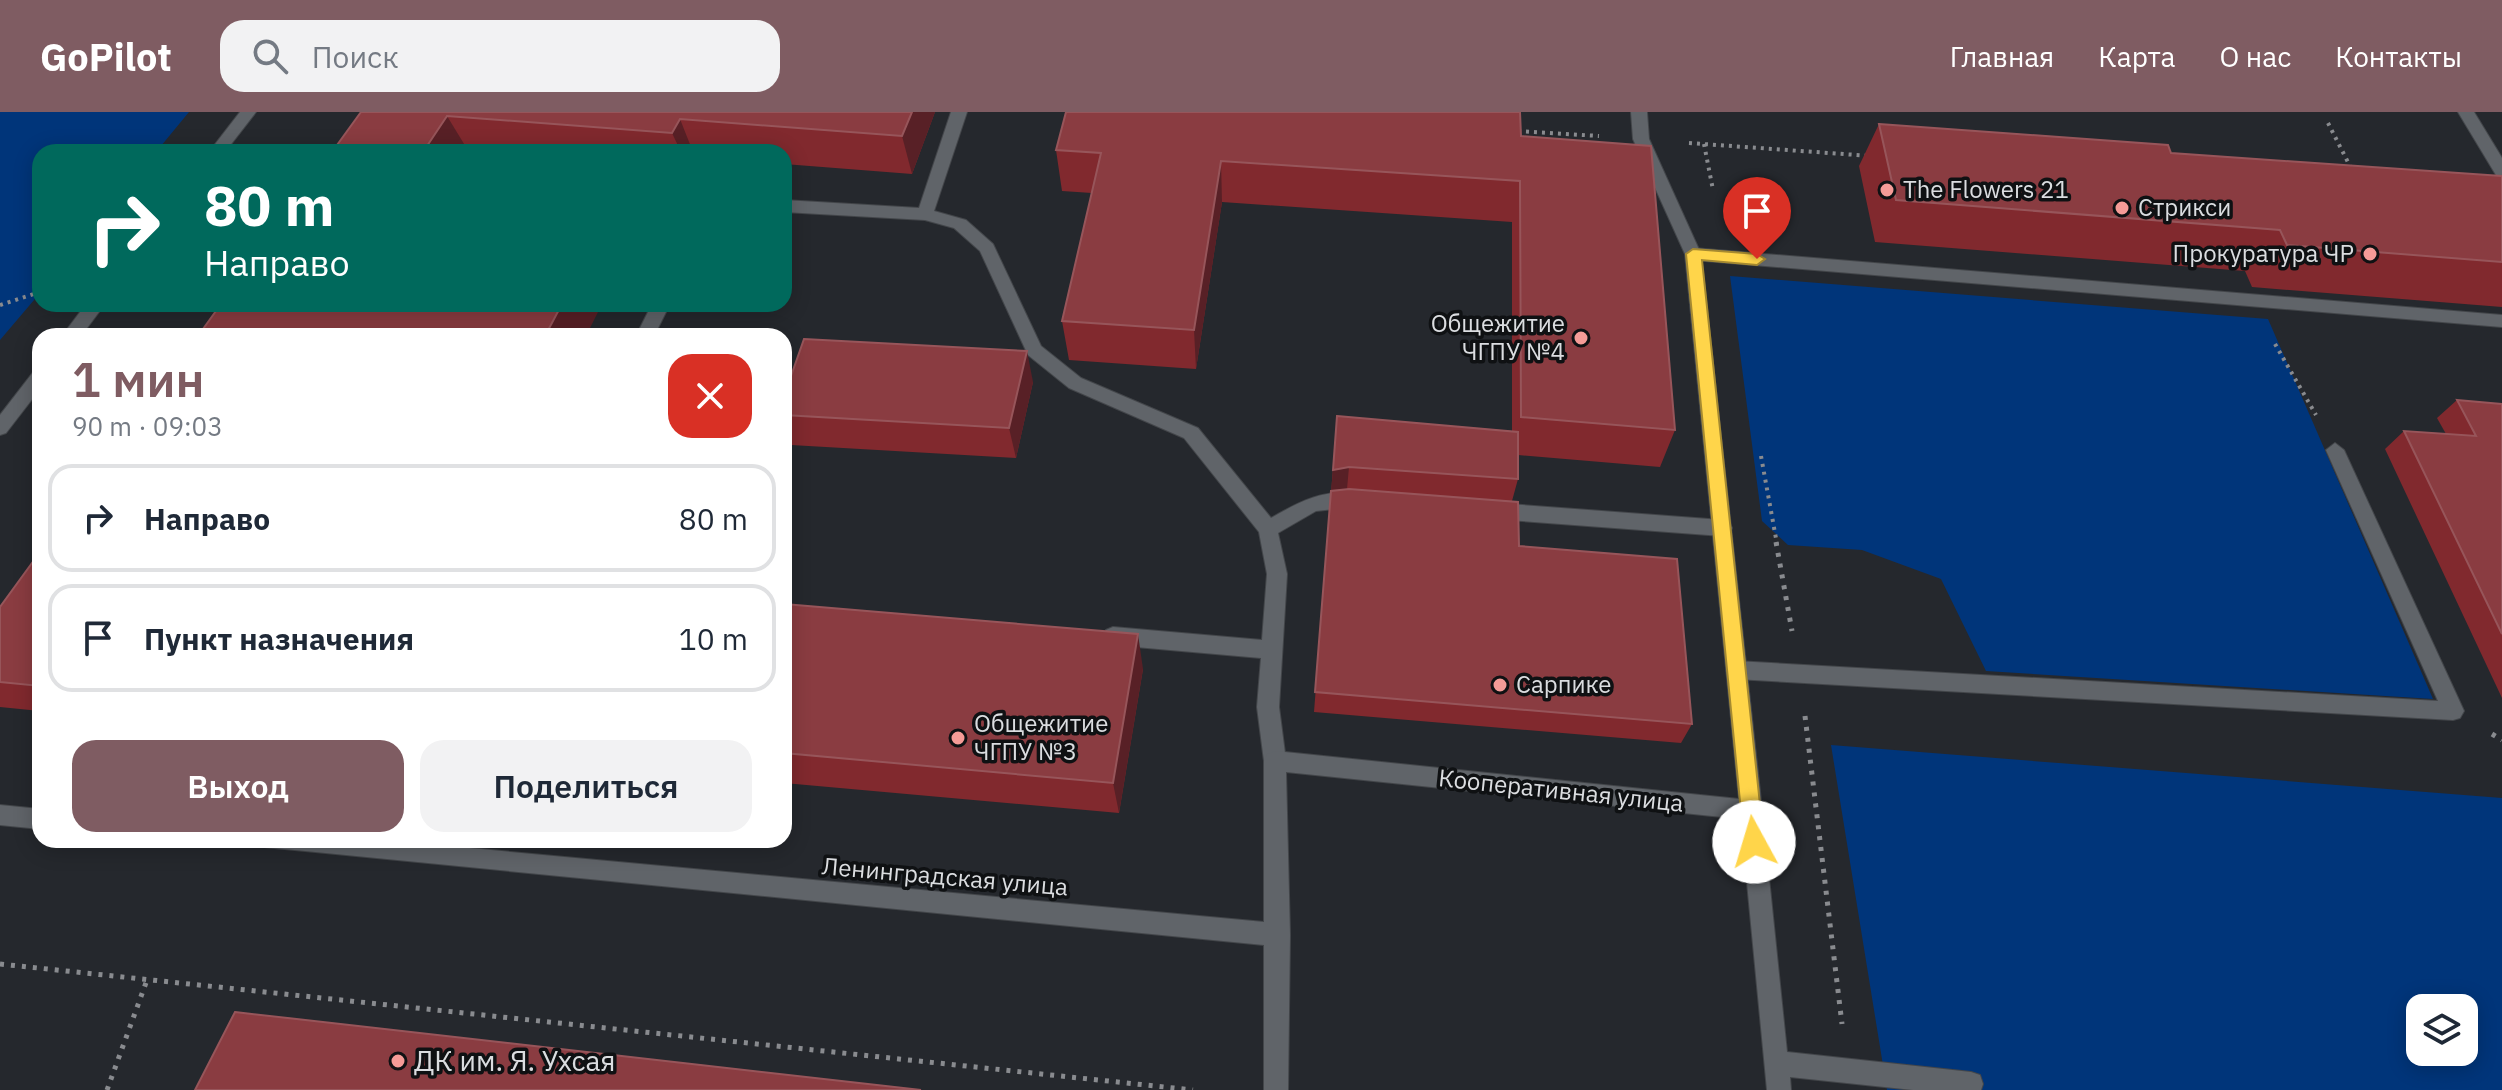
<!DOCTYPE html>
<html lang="ru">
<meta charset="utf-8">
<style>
:root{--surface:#fff;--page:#f2f2f3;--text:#1f2937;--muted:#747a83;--line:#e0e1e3;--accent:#7f5c62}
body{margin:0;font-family:"IBM Plex Sans",sans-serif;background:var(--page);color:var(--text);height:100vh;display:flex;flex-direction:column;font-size:30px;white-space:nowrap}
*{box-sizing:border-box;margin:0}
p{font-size:26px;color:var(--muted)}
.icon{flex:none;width:44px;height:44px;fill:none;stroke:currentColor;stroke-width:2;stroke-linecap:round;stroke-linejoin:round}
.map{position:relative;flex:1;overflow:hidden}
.side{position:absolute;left:32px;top:216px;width:760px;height:520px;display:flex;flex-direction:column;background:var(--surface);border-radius:24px;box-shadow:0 4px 20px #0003}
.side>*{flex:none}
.hud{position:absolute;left:32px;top:32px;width:760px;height:168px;border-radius:24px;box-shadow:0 4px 20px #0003;background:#00695c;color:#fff;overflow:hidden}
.fabs{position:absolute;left:2406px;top:882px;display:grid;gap:16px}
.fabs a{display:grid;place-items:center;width:72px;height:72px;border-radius:16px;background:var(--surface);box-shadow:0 4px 20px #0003;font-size:40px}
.pin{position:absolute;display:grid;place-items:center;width:68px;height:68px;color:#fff;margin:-82px -34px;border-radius:50% 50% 50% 0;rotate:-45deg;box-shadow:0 0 8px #0007}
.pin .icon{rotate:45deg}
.me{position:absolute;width:88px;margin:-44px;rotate:354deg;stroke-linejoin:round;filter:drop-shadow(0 0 6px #0008)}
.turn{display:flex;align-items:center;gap:28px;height:168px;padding:0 40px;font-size:36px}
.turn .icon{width:104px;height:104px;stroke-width:2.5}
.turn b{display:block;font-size:56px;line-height:68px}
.round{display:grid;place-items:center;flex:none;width:84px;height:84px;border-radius:24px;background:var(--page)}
.headline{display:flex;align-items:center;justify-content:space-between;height:136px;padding:0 40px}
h1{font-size:48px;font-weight:600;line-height:60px;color:var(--accent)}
.cta{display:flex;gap:16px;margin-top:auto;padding:16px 40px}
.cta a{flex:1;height:92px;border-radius:24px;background:var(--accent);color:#fff;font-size:32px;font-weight:600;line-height:92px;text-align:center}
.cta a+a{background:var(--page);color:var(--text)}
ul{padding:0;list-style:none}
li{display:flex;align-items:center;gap:24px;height:108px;margin:0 16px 12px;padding:0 24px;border:4px solid var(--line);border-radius:24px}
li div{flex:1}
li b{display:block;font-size:30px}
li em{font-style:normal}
header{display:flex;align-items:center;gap:48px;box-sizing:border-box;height:112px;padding:0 40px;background:var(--accent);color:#fff}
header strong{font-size:38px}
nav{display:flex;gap:44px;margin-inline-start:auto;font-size:28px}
.search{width:560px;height:72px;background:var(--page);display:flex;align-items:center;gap:20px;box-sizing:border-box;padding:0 28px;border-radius:24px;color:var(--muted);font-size:30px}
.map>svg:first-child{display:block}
.green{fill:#00357a;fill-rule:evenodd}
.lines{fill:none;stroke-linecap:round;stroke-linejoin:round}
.lane-casing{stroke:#43464a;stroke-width:2}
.street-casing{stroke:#43464a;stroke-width:2}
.path-far1{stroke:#898b8f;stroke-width:4;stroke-dasharray:3 5;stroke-linecap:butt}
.path{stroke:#898b8f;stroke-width:5;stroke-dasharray:4 7;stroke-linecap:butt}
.lane{fill:#606469;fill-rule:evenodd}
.street{fill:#606469;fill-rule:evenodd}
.wall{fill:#81292e}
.shaded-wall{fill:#582026}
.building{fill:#8a3c41;stroke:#97555a;stroke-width:2}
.route{fill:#ffd54a;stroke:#a68a30;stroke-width:2}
.poi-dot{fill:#f59b97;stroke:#0f1113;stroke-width:3}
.labels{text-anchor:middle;stroke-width:7;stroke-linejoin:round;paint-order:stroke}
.poi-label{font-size:24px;fill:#dbdde0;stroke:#0f1113;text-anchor:start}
.street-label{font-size:24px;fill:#dbdde0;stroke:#0f1113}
.near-poi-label{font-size:28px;fill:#dbdde0;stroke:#0f1113;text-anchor:start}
</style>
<header>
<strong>GoPilot</strong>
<div class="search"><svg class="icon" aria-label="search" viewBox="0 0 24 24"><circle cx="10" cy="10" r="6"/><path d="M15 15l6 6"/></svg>Поиск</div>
<nav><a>Главная</a><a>Карта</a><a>О нас</a><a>Контакты</a></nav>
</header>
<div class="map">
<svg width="2502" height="978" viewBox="0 0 2502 978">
<rect width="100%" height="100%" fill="#25282d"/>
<!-- green -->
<g class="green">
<polygon points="0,0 189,0 156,40 40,40 40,181 0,228"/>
<polygon points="1730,164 2268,207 2433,587 1986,559 1941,467 1862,438 1788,433 1762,409"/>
<path d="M 1831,633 L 2502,686 L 2502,978 L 1887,978 ZM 2420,896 L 2464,896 L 2464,940 L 2420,940 Z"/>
</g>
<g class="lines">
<!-- lane casing -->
<g class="lane-casing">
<g id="lane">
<path d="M 951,0 L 967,0 L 934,99 L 966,108 L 993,132 L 1041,234 L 1081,266 L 1198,316 L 1271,406 C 1297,391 1330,373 1362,384 L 1365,389 L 1362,394 L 1316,399 L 1278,421 L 1287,462 L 1279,595 L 1286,649 L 1283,656 L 1275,659 L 1267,656 L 1264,649 L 1257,595 L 1261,546 L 1113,533 L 1106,530 L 1103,524 L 1106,518 L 1113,515 L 1262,528 L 1267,462 L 1259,420 L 1184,326 L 1069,276 L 1028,243 L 980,139 L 954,116 L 925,108 L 784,100 L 784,88 L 919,96 Z"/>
<polygon points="2458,0 2474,0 2502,46 2502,64 2496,63"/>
<polygon points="1693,136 2502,203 2502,215 1693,148 1685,142"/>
<polygon points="652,192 670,192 654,224 636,224"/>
<polygon points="2335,331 2344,338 2464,599 2460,606 2453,608 1736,567 1729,564 1726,558 1729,552 1736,549 2438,589 2326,338"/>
<polygon points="1495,391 1722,408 1729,410 1732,416 1729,422 1722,424 1495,407 1488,404 1485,399 1488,394"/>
<polygon points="1751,688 1759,691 1762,698 1787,940 1971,960 1980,963 1983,972 1981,978 1913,978 1790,965 1791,978 1767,978 1740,698 1743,691"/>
</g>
</g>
<!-- street casing -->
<g class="street-casing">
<g id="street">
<polygon points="240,0 256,0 225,40 209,40"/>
<polygon points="1631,0 1647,0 1649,27 1701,142 1762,698 1759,705 1751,708 1286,660 1290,823 1288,978 1264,978 1264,833 264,735 261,728 383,728 1264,810 1264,649 1267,642 1275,639 1739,687 1685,142 1633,27"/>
<polygon points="86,192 105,192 81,224 62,224"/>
<polygon points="40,257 40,277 6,321 0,323 0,303 34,259"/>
<polygon points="0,693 40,697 40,717 0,713"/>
</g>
</g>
<!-- path-far1 -->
<g class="path-far1">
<polyline points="2328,11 2352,58"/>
<polyline points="1518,19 1599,24"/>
<polyline points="1689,31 1871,44"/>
<polyline points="1704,32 1713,78"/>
<polyline points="168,192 223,197"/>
<polyline points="0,193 40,180"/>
<polyline points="2275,232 2316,303"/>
<polyline points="1761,344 1777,432"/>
</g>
<!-- path -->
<g class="path">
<polyline points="1776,430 1792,519"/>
<polyline points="1805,604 1842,912"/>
<polyline points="2492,622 2502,628"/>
<polyline points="0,852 1193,978"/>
<polyline points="107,978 147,868"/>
</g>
<!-- lane -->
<use href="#lane" class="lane"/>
<!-- street -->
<use href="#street" class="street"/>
</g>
<!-- wall -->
<g class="wall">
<polygon points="361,0 935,0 912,62 784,52 784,40 332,40"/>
<polygon points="1879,12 2171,41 2502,64 2502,195 2252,175 2245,159 1875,130 1859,54"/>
<polygon points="1521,24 1675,318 1660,355 1518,343 1518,367 1512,389 1519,434 1692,612 1681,631 1314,600 1337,304 1512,319 1512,110 1222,90 1196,257 1069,248 1062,209 1092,81 1062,79 1056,38"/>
<polygon points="1033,270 1016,346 791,333 784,317 784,284"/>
<polygon points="2457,288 2502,292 2502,586 2385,337 2404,319 2446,322 2437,306"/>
<polygon points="40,440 40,599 0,595 0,495"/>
<polygon points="784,492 1143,557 1119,701 784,671"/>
</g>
<!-- shaded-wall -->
<g class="shaded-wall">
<polygon points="912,0 935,0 912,62 902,24"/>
<polygon points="447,4 469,40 423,40"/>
<polygon points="680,7 693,40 681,40 672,21"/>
<polygon points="1221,49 1222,90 1196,257 1194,218"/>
<polygon points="562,192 602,192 586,224 545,224"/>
<polygon points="1027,239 1033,270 1016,346 1009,316"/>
<polygon points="1349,355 1347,377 1331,380 1333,358"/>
<polygon points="1138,522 1143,557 1119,701 1113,671"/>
</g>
<!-- building -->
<g class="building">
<polygon points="361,0 912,0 902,24 680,7 672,21 447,4 423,40 332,40"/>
<polygon points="1066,0 1520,0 1521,24 1651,34 1675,318 1521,305 1520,69 1221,49 1194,218 1062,209 1101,41 1056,38"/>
<polygon points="1879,12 2168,33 2171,41 2502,64 2502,150 2287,133 2280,118 1896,88"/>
<polygon points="221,192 562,192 545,224 198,224"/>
<polygon points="804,227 1027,239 1009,316 784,303 784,284"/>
<polygon points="2457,288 2502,292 2502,522 2404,319 2476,324"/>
<polygon points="1337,304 1518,320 1518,367 1349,355 1333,358"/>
<polygon points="1349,377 1518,390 1519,434 1677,447 1692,612 1315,580 1331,379"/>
<polygon points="40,440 40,574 0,570 0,495"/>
<polygon points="784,492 1138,522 1113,671 784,641"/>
<polygon points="235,900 921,978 195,978"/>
</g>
<!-- route -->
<polygon class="route" points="1693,137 1757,142 1765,147 1757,153 1702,148 1764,730 1761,737 1754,739 1747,737 1744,730 1686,142"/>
<!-- markers -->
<g class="poi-dot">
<circle cx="1887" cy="78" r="8"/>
<circle cx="2122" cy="96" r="8"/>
<circle cx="2370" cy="142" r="8"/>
<circle cx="1581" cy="226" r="8"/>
<circle cx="1500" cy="573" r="8"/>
<circle cx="958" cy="626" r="8"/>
<circle cx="398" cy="949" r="8"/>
</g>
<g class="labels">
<!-- poi labels -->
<g class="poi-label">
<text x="1903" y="86">The Flowers 21</text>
<text x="2138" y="104">Стрикси</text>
<text x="2354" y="150" text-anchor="end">Прокуратура ЧР</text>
<text x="1565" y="220" text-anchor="end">Общежитие<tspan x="1565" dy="28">ЧГПУ №4</tspan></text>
<text x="1516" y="581">Сарпике</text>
<text x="974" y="620">Общежитие<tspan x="974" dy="28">ЧГПУ №3</tspan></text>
</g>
<!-- street labels -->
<g class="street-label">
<text transform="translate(1561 679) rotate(6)" y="8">Кооперативная улица</text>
<text transform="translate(945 765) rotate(5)" y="8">Ленинградская улица</text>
</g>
<!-- near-poi labels -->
<g class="near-poi-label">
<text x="414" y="959">ДК им. Я. Ухсая</text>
</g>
</g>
</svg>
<div class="fabs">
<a><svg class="icon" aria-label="layers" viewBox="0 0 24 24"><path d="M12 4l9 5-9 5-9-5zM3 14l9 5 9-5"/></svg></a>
</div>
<div class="pin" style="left:1757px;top:147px;background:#d93025"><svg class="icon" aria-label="arrive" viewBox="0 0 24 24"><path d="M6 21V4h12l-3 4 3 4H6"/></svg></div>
<svg class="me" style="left:1754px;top:730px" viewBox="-20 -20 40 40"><circle r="19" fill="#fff"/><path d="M0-13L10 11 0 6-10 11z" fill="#ffd54a"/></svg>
<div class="hud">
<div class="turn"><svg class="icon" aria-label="right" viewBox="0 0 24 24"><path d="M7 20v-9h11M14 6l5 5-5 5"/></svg><div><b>80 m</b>Направо</div></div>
</div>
<section class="side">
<div class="headline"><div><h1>1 мин</h1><p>90 m · 09:03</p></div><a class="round" style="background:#d93025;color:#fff"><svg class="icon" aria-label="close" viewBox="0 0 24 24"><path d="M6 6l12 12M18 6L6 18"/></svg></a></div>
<ul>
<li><svg class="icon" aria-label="right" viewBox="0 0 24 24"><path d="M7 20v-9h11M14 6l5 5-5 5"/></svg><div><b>Направо</b></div><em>80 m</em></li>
<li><svg class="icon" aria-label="arrive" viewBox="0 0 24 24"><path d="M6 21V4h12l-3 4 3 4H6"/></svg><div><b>Пункт назначения</b></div><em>10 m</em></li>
</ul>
<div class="cta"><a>Выход</a><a>Поделиться</a></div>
</section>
</div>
